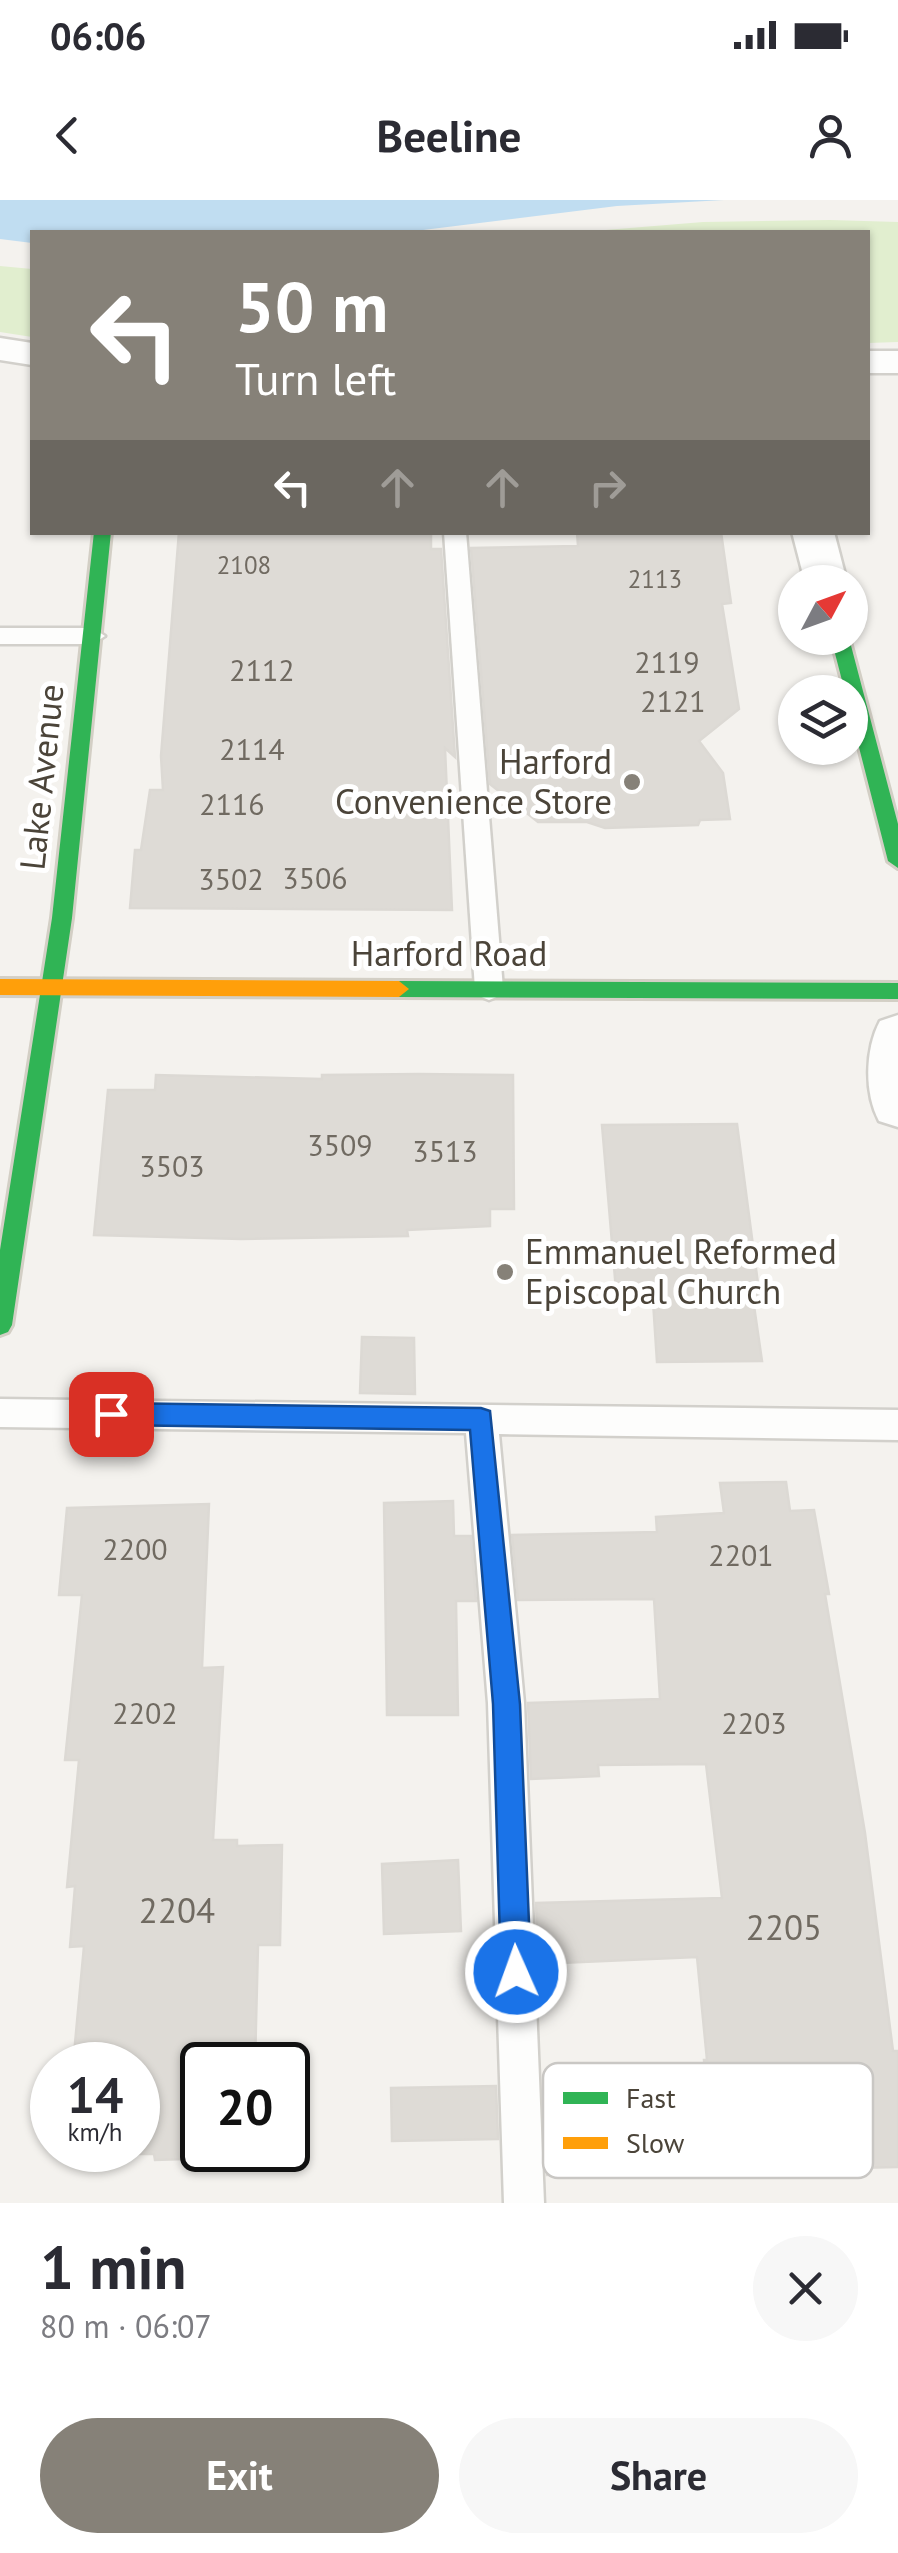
<!DOCTYPE html>
<meta charset="utf-8">
<style>
:root{--surface:#fff;--page:#f7f7f7;--text:#2b2b33;--muted:#7c7c81;--accent:#868178}
body{margin:0;font-family:"PT Sans",sans-serif;background:var(--page);color:var(--text);height:100vh;display:flex;flex-direction:column;font-size:38px;white-space:nowrap}
*{box-sizing:border-box;margin:0}
p{font-size:32px;color:var(--muted)}
.icon{flex:none;width:55px;height:55px;fill:none;stroke:currentColor;stroke-width:2;stroke-linecap:round;stroke-linejoin:round}
.map{position:relative;height:2003px;overflow:hidden}
.details{display:flex;flex-direction:column;background:var(--surface);flex:1}
.details>*{flex:none}
.banner{position:absolute;left:30px;top:30px;width:840px;height:305px;border-radius:0px;box-shadow:0 2px 8px #0004;background:#868178;color:#fff;overflow:hidden}
.needle{width:65px;rotate:49deg}
.controls{position:absolute;left:778px;top:365px;display:grid;gap:20px}
.controls a{display:grid;place-items:center;width:90px;height:90px;border-radius:50%;background:var(--surface);box-shadow:0 2px 8px #0004;font-size:50px}
.speed{position:absolute;left:30px;top:1842px;display:flex;gap:20px;font-size:50px;font-weight:700;text-align:center}
.speed>*{display:grid;place-content:center;width:130px;height:130px;border-radius:50%;background:var(--surface);box-shadow:0 2px 8px #0004;line-height:1}
.speed small{font-size:25px;font-weight:400}
.speed .limit{border:5px solid #111;border-radius:15px;background:#fff;color:#111}
.pin{position:absolute;display:grid;place-items:center;width:85px;height:85px;color:#fff;margin:-42px;border-radius:20px;box-shadow:0 5px 15px #0006}
.me{position:absolute;width:110px;margin:-55px;rotate:358deg;stroke-linejoin:round;filter:drop-shadow(0 0 8px #0008)}
.turn{display:flex;align-items:center;gap:35px;height:210px;padding:0 40px;font-size:45px}
.turn .icon{width:130px;height:130px;stroke-width:2.5}
.turn b{display:block;font-size:70px;line-height:85px}
.lanes{display:flex;align-items:center;height:95px;padding:0 40px;background:#0003;justify-content:center;gap:50px;direction:ltr}
.lanes .off{opacity:.35}
.round{display:grid;place-items:center;flex:none;width:105px;height:105px;border-radius:52px;background:var(--page)}
.summary{display:flex;align-items:center;justify-content:space-between;height:170px;padding:0 40px}
h1{font-size:60px;font-weight:600;line-height:75px}
.action{display:flex;gap:20px;margin-top:auto;padding:20px 40px}
.action a{flex:1;height:115px;border-radius:60px;background:var(--accent);color:#fff;font-size:40px;font-weight:600;line-height:115px;text-align:center}
.action a+a{background:var(--page);color:var(--text)}
.status{display:flex;justify-content:space-between;align-items:center;height:70px;padding:0 50px;background:var(--surface);direction:ltr}
.status svg{height:28px;fill:currentColor}
header{display:flex;justify-content:space-between;align-items:center;height:130px;padding:0 40px;background:var(--surface);font-size:45px;font-weight:600}
.map>svg:first-child{display:block}
.green{fill:#e1eecf}
.water{fill:#c0ddf1}
.building{fill:#dedbd6;stroke:#dcd9d4;stroke-width:2.5}
.lines{fill:none;stroke-linecap:round;stroke-linejoin:round}
.lane-casing{stroke:#d2d0cb;stroke-width:5}
.street-casing{stroke:#d2d0cb;stroke-width:5}
.fast-casing{stroke:#d3cfc5;stroke-width:6}
.slow-casing{stroke:#d3cfc5;stroke-width:6}
.lane{fill:#fdfdfc;fill-rule:evenodd}
.street{fill:#fdfdfc;fill-rule:evenodd}
.fast{fill:#30b455;fill-rule:evenodd}
.slow{fill:#ff9f0a;fill-rule:evenodd}
.route{fill:#1a73e8;stroke:#114b97;stroke-width:2.5}
.poi-dot{fill:#868178;stroke:#fff;stroke-width:4}
.labels{text-anchor:middle;stroke-width:10;stroke-linejoin:round;paint-order:stroke}
.far-number-label{font-size:25px;fill:#706a61}
.number-label{font-size:30px;fill:#706a61}
.poi-label{font-size:35px;fill:#4b4439;stroke:#fff;text-anchor:end}
.street-label{font-size:35px;fill:#4b4439;stroke:#fff}
.near-number-label{font-size:35px;fill:#706a61}
.key{fill:#fff;stroke:#c9c7c4;stroke-width:2.5}
.key-label{font-size:28px;fill:#4b4439}
</style>
<div class="status"><b>06:06</b><svg viewBox="0 0 49 12"><path d="M0 12V9h3v3zM5 12V6h3v6zM10 12V3h3v9zM15 12V0h3v12zM26 1h20v11H26zM47 4h2v5h-2z"/></svg></div>
<header><svg class="icon" aria-label="back" viewBox="0 0 24 24"><path d="M15 5l-7 7 7 7"/></svg>Beeline<svg class="icon" aria-label="person" viewBox="0 0 24 24"><circle cx="12" cy="8" r="4"/><path d="M4 21q1-7 8-7t8 7"/></svg></header>
<div class="map">
<svg width="898" height="2003" viewBox="0 0 898 2003">
<rect width="100%" height="100%" fill="#f4f2ee"/>
<!-- green -->
<g class="green">
<polygon points="830,20 898,22 898,142 868,143 868,32 581,32 703,22"/>
<polygon points="0,66 32,69 32,137 0,132"/>
</g>
<!-- water -->
<polygon class="water" points="0,0 724,0 617,6 407,32 32,32 32,43 0,39"/>
<!-- building -->
<g class="building">
<polygon points="179,332 431,332 431,349 441,349 455,557 445,548 452,710 130,708 135,650 141,650 150,590 163,590 161,556"/>
<polygon points="577,332 721,332 731,403 722,404 739,509 699,541 723,573 730,619 700,620 698,625 605,628 587,622 538,622 490,584 471,348 578,346"/>
<polygon points="419,874 513,875 514,1009 490,1009 490,1026 407,1030 408,1036 241,1039 94,1035 108,890 155,890 156,875 322,879 322,875"/>
<polygon points="737,924 760,1099 753,1099 762,1161 657,1162 653,1101 617,1102 602,925"/>
<polygon points="362,1137 414,1138 415,1194 360,1193"/>
<polygon points="786,1282 790,1311 814,1310 829,1394 825,1394 865,1633 893,1851 898,1851 898,1967 547,1975 543,1881 705,1873 704,1860 707,1860 697,1757 538,1764 536,1703 722,1698 706,1564 598,1565 599,1576 531,1579 528,1503 660,1499 654,1399 518,1400 512,1335 657,1332 656,1317 724,1313 720,1283"/>
<polygon points="453,1301 454,1336 471,1336 476,1401 456,1401 458,1515 387,1515 384,1303"/>
<polygon points="209,1304 202,1468 223,1467 213,1640 237,1640 237,1646 282,1645 280,1745 258,1745 255,1865 202,1865 202,1950 218,1950 218,1958 155,1960 154,1954 77,1954 77,1950 138,1950 138,1865 73,1865 84,1746 70,1747 75,1686 67,1687 79,1560 65,1560 82,1395 59,1395 67,1308"/>
<polygon points="458,1660 461,1731 384,1734 382,1664"/>
<polygon points="496,1886 498,1939 392,1941 391,1888"/>
</g>
<g class="lines">
<!-- lane casing -->
<g class="lane-casing">
<g id="lane">
<polygon points="444,332 466,332 503,789 499,796 489,800 479,796 475,789"/>
<polygon points="0,428 93,428 105,436 93,444 0,444"/>
<polygon points="0,1199 898,1210 898,1240 499,1234 524,1503 544,2003 504,2003 488,1503 466,1233 0,1227"/>
</g>
</g>
<!-- street casing -->
<g class="street-casing">
<g id="street">
<polygon points="0,138 32,143 32,165 0,160"/>
<rect x="868" y="151" width="30" height="22"/>
<polygon points="792,332 834,332 847,382 805,382"/>
<path d="M 898,815 L 898,927 L 879,921 C 864,893 865,849 880,821 Z"/>
</g>
</g>
<!-- fast casing -->
<g class="fast-casing">
<g id="fast">
<polygon points="94,332 111,332 72,718 12,1125 8,1132 0,1135 0,1050 52,718"/>
<polygon points="831,438 849,438 898,624 898,668 888,661 850,512 850,492 845,492"/>
<polygon points="399,781 898,783 898,799 399,797 389,789"/>
</g>
</g>
<!-- slow casing -->
<g class="slow-casing">
<polygon id="slow" points="0,779 399,781 409,789 399,797 0,795"/>
</g>
<!-- lane -->
<use href="#lane" class="lane"/>
<!-- street -->
<use href="#street" class="street"/>
<!-- fast -->
<use href="#fast" class="fast"/>
<!-- slow -->
<use href="#slow" class="slow"/>
</g>
<!-- route -->
<polygon class="route" points="111,1203 481,1208 490,1211 520,1504 531,1772 526,1783 516,1787 506,1783 501,1772 493,1504 470,1230 111,1225 102,1222 99,1214 102,1206"/>
<!-- markers -->
<g class="poi-dot">
<circle cx="632" cy="582" r="10"/>
<circle cx="505" cy="1072" r="10"/>
</g>
<g class="labels">
<!-- far-number labels -->
<g class="far-number-label">
<text x="244" y="374">2108</text>
<text x="655" y="388">2113</text>
</g>
<!-- number labels -->
<g class="number-label">
<text x="667" y="473">2119</text>
<text x="262" y="481">2112</text>
<text x="673" y="512">2121</text>
<text x="252" y="560">2114</text>
<text x="232" y="615">2116</text>
<text x="315" y="689">3506</text>
<text x="231" y="690">3502</text>
<text x="340" y="956">3509</text>
<text x="445" y="962">3513</text>
<text x="172" y="977">3503</text>
<text x="135" y="1360">2200</text>
<text x="741" y="1366">2201</text>
<text x="145" y="1524">2202</text>
<text x="754" y="1534">2203</text>
</g>
<!-- poi labels -->
<g class="poi-label">
<text x="612" y="574">Harford<tspan x="612" dy="40">Convenience Store</tspan></text>
<text x="525" y="1064" text-anchor="start">Emmanuel Reformed<tspan x="525" dy="40">Episcopal Church</tspan></text>
</g>
<!-- street labels -->
<g class="street-label">
<text transform="translate(42 577) rotate(-84)" y="12">Lake Avenue</text>
<text x="449" y="766">Harford Road</text>
</g>
<!-- near-number labels -->
<g class="near-number-label">
<text x="177" y="1723">2204</text>
<text x="784" y="1740">2205</text>
</g>
</g>
<!-- legend -->
<rect x="543" y="1863" width="330" height="115" rx="15" class="key"/>
<rect x="563" y="1892" width="45" height="12" fill="#30b455"/>
<rect x="563" y="1937" width="45" height="12" fill="#ff9f0a"/>
<g class="key-label">
<text x="626" y="1908">Fast</text>
<text x="626" y="1953">Slow</text>
</g>
</svg>
<div class="controls">
<a><svg class="needle" viewBox="-14 -14 28 28"><path d="M0-13l5 13h-10z" fill="#e53935"/><path d="M0 13l5-13h-10z" fill="#7c7c81"/></svg></a>
<a><svg class="icon" aria-label="layers" viewBox="0 0 24 24"><path d="M12 4l9 5-9 5-9-5zM3 14l9 5 9-5"/></svg></a>
</div>
<div class="speed"><div>14<small>km/h</small></div><div class="limit">20</div></div>
<div class="pin" style="left:111px;top:1214px;background:#d93025"><svg class="icon" aria-label="arrive" viewBox="0 0 24 24"><path d="M6 21V4h12l-3 4 3 4H6"/></svg></div>
<svg class="me" style="left:516px;top:1772px" viewBox="-20 -20 40 40"><circle r="17" fill="#1a73e8" stroke="#fff" stroke-width="3"/><path d="M0-11L8 9 0 5-8 9z" fill="#fff"/></svg>
<div class="banner">
<div class="turn"><svg class="icon" aria-label="left" viewBox="0 0 24 24"><path d="M17 20v-9H6M10 6l-5 5 5 5"/></svg><div><b>50 m</b>Turn left</div></div>
<div class="lanes"><svg class="icon" aria-label="left" viewBox="0 0 24 24"><path d="M17 20v-9H6M10 6l-5 5 5 5"/></svg><svg class="icon off" aria-label="ahead" viewBox="0 0 24 24"><path d="M12 20V5M6 11l6-6 6 6"/></svg><svg class="icon off" aria-label="ahead" viewBox="0 0 24 24"><path d="M12 20V5M6 11l6-6 6 6"/></svg><svg class="icon off" aria-label="right" viewBox="0 0 24 24"><path d="M7 20v-9h11M14 6l5 5-5 5"/></svg></div>
</div>
</div>
<section class="details">
<div class="summary"><div><h1>1 min</h1><p>80 m · 06:07</p></div><a class="round"><svg class="icon" aria-label="close" viewBox="0 0 24 24"><path d="M6 6l12 12M18 6L6 18"/></svg></a></div>
<div class="action"><a>Exit</a><a>Share</a></div>
</section>
